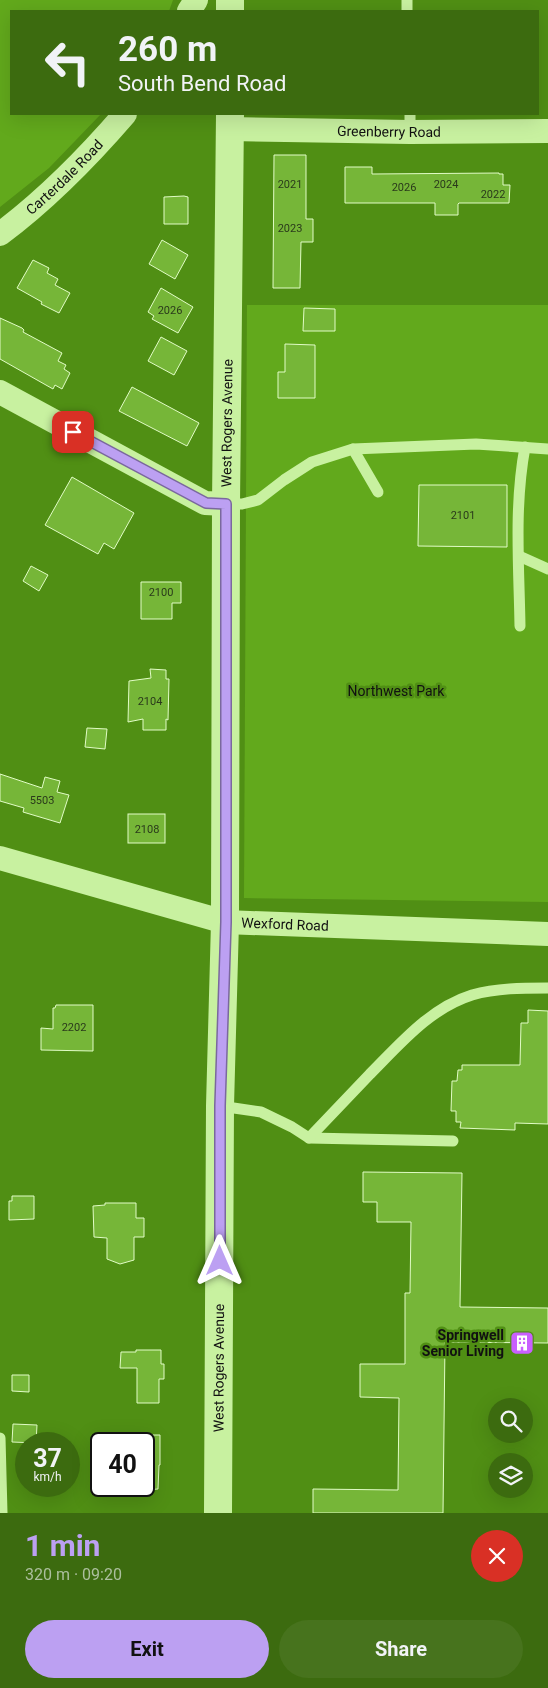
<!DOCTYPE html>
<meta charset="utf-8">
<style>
:root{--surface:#3c6b0f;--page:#47731d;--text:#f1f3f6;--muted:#acbf9e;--accent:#bca0f2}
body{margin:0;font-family:Roboto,sans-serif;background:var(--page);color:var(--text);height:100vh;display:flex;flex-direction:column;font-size:19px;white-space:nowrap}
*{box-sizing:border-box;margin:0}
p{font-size:16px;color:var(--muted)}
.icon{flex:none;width:28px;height:28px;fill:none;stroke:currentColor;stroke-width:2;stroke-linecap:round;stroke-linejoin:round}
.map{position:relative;height:1513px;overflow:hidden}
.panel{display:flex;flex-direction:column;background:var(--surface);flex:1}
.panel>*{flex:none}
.banner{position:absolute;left:10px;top:10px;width:529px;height:105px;border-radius:0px;box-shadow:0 5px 20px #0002;background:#3c6b0f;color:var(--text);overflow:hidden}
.buttons{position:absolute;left:488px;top:1398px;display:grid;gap:10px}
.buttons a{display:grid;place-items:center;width:45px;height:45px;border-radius:50%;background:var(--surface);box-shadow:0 5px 20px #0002;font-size:25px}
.speed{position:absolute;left:15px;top:1432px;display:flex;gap:10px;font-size:25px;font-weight:700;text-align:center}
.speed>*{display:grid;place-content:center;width:65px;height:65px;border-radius:50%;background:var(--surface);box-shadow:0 5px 20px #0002;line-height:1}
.speed small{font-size:12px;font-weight:400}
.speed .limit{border:2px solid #111;border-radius:8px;background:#fff;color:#111}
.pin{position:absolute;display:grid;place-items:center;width:42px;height:42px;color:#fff;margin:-21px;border-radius:10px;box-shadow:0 2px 8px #0006}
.me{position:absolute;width:55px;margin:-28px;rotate:0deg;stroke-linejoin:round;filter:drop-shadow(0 0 4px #0008)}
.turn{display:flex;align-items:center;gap:18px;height:105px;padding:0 25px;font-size:22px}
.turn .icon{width:65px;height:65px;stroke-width:2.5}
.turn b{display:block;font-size:35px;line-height:42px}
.round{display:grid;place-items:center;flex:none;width:52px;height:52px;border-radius:26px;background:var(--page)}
.head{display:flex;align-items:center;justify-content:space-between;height:85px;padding:0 25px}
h1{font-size:30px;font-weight:700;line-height:38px;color:var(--accent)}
.button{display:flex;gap:10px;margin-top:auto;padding:10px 25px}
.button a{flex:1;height:58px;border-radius:30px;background:var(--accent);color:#111;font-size:20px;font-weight:700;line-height:58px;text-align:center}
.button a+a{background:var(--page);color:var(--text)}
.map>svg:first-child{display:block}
.green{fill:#62a91c}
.building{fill:#76b638;stroke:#e1fcc6}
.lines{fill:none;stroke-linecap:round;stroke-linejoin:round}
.service{stroke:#c8f1a0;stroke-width:11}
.minor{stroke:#c8f1a0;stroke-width:24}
.tertiary{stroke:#c8f1a0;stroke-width:28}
.route-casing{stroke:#7a689d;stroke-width:12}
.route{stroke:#bca0f2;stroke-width:9}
.labels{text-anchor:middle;stroke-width:5;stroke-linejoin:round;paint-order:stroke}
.number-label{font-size:11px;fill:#2a3a1b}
.street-label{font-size:14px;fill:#111;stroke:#508f14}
.park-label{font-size:14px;fill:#111;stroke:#508f14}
.poi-label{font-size:14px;font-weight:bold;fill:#111;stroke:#508f14;text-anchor:end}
</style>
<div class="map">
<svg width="548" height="1513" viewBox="0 0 548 1513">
<rect width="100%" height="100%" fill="#508f14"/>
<!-- green -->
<g class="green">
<polygon points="0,0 173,0 169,11 11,11 11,114 101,114 49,168 0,207"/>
<polygon points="247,305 548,305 548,902 244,898"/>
</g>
<!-- building -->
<g class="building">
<polygon points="274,155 306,155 306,219 313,219 313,242 301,242 300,288 273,288"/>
<polygon points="345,167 372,167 372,174 499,173 499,174 503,174 503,185 510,185 509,203 459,203 458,204 458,215 435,215 435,203 345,203"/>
<polygon points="184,196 188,197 188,224 164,224 164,197"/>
<polygon points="162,240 188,255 175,279 149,264"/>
<polygon points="33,260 49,268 47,273 58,279 55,285 70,293 59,313 41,304 42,302 17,288"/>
<polygon points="161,288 193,307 178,333 152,319 154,316 148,312"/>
<polygon points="304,308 335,309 335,331 303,331"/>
<polygon points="0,318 22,328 24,330 23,332 62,353 58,361 66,365 64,369 70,373 62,389 55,385 53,389 0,359"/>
<polygon points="161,337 187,351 174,375 148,361"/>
<polygon points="285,344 315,345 315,398 278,398 278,372 285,372"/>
<polygon points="132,387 199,423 187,446 119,411"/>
<polygon points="72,477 134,513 114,549 104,543 98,554 45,525"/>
<polygon points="419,485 507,485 507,547 418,546"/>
<polygon points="31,566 48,575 39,591 23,581"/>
<polygon points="141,582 181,582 181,603 172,603 172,619 141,619"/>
<polygon points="150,669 166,670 166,679 169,679 168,720 166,719 166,730 143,730 143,719 128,722 129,681 151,678"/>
<polygon points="87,728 107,729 105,749 85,747"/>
<polygon points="0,774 42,788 45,777 60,781 57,792 69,795 60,823 23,812 24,808 0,801"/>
<rect x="128" y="814" width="37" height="29"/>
<polygon points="56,1005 93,1005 93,1051 41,1050 41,1028 53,1029 53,1008 55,1008"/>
<polygon points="528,1010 548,1011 548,1124 515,1123 515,1130 460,1128 461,1122 456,1122 456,1111 451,1111 452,1081 457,1081 458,1070 462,1070 462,1065 520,1065 521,1023 528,1023"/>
<polygon points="363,1172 462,1173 460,1307 548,1308 548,1343 445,1342 443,1513 313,1513 313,1489 398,1490 399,1398 360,1397 360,1364 405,1364 405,1293 410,1293 411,1222 377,1222 377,1202 363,1202"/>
<polygon points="12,1196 34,1196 34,1219 9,1220 9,1201 12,1201"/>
<polygon points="105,1203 136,1203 136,1218 144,1218 144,1237 134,1237 134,1260 120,1264 107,1259 107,1238 94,1237 93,1206 105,1205"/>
<polygon points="136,1350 161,1350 161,1364 164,1364 164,1379 159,1379 159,1403 137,1403 137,1368 120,1368 121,1352 136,1352"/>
<polygon points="12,1375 29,1375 29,1392 12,1391"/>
<polygon points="13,1424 37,1425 36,1443 12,1442"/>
<polygon points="144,1435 160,1435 160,1465 159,1465 158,1489 144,1490"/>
</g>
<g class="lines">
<!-- service -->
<g class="service">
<polyline points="407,0 407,11"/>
<polyline points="410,114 410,132"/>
<polyline points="353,449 378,492"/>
<polyline points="226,504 242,504 258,500 284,480 312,462 353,449 476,444 548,449"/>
<polyline points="519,556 548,569"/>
<path d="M 520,626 C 519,566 514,506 525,447"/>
<polyline points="220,1106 261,1112 292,1127 309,1138 453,1141"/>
<path d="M 309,1138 C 329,1117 350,1095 370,1074 C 400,1044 430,1008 472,995 C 497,988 522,988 548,988"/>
<polyline points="0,1438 2,1513"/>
</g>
<!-- minor -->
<g class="minor">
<polyline points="189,11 196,0"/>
<path id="s1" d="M 230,129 L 410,132 L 548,131"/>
<path id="s2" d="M 0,234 C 47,199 87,158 125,114"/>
<polyline points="0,392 205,503 226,504"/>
<path id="s3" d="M 0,858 L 225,922 L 548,934"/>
</g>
<!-- tertiary -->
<g class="tertiary">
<polyline points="230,0 230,11"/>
<path id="s4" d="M 218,1513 L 220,1106 L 225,922 L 226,504 L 230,114"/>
</g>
</g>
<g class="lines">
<!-- route casing -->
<g class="route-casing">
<polyline id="route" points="73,432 206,503 226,504 226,922 220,1106 220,1261"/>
</g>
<!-- route -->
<use href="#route" class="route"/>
</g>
<!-- icons -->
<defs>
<g id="building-square" transform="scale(1.25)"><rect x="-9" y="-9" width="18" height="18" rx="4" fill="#c95fff" stroke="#508f14"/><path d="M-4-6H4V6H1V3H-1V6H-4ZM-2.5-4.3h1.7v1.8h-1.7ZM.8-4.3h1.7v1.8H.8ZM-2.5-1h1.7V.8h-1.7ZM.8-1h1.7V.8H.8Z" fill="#fff"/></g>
</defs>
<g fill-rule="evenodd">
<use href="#building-square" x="522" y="1343"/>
</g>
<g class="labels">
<!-- number labels -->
<g class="number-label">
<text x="290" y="188">2021</text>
<text x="446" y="188">2024</text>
<text x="404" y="191">2026</text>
<text x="493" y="198">2022</text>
<text x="290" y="232">2023</text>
<text x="170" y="314">2026</text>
<text x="463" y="519">2101</text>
<text x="161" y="596">2100</text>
<text x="150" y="705">2104</text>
<text x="42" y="804">5503</text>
<text x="147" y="833">2108</text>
<text x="74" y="1031">2202</text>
</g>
<!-- street labels -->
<g class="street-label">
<text dy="5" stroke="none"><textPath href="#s1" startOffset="159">Greenberry Road</textPath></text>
<text dy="5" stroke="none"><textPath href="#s2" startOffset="86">Carterdale Road</textPath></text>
<text dy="5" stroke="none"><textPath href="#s4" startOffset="1090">West Rogers Avenue</textPath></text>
<text dy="5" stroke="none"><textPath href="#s3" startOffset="294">Wexford Road</textPath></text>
<text dy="5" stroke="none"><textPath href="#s4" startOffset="145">West Rogers Avenue</textPath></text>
</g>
<!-- park labels -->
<g class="park-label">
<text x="396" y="696">Northwest Park</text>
</g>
<!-- poi labels -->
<g class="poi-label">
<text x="504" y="1340">Springwell<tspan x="504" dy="16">Senior Living</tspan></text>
</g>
</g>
</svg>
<div class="buttons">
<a><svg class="icon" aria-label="search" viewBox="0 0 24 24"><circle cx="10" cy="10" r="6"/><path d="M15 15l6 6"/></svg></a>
<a><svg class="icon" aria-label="layers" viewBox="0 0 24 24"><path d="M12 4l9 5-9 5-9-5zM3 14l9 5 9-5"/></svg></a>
</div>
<div class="speed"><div>37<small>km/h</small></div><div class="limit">40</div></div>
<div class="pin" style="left:73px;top:432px;background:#d93025"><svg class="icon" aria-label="arrive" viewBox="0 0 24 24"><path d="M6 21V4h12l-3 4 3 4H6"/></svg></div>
<svg class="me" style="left:220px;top:1261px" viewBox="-20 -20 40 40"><path d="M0-17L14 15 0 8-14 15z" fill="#bca0f2" stroke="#fff" stroke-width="4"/></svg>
<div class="banner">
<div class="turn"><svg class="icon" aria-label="left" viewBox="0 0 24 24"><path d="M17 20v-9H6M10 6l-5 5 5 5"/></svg><div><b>260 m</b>South Bend Road</div></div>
</div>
</div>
<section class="panel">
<div class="head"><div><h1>1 min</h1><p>320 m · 09:20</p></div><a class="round" style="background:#d93025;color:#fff"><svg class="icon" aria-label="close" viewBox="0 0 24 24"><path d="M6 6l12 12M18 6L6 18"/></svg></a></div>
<div class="button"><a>Exit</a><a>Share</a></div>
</section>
